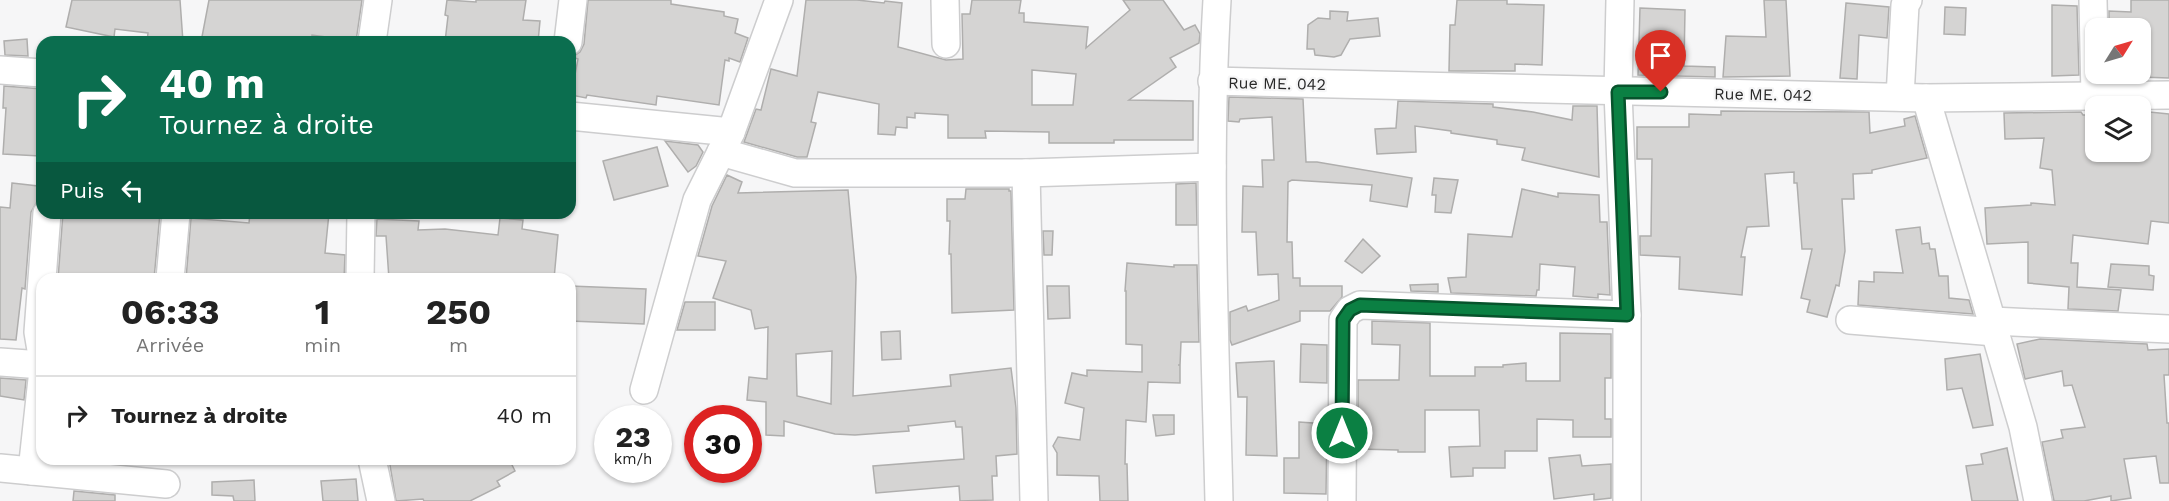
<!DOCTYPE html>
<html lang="fr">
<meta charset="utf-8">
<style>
:root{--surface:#fff;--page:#f2f2f2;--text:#222;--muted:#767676;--line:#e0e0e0}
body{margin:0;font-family:"Work Sans",sans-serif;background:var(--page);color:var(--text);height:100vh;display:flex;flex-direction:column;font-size:22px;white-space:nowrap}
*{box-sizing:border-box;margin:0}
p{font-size:20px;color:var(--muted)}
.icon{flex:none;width:33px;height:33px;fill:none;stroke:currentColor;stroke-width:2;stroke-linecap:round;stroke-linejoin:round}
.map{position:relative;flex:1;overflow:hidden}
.panel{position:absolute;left:36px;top:273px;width:540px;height:192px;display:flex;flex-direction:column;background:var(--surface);border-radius:18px;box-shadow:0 2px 4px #0004}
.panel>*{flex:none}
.guide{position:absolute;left:36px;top:36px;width:540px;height:183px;border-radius:18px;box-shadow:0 2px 4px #0004;background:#0b6e4f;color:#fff;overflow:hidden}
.needle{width:39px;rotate:53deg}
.controls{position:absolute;left:2085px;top:18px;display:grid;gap:12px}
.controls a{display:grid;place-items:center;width:66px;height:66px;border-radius:12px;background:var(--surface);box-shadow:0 2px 4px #0004;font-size:30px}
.speed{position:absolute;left:594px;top:405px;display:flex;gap:12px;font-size:30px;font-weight:700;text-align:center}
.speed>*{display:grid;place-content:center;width:78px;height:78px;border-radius:50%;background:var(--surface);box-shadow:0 2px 4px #0004;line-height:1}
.speed small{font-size:15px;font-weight:400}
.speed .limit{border:9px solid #d22;background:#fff;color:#111}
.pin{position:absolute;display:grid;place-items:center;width:51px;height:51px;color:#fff;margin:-62px -26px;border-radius:50% 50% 50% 0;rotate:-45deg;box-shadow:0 0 6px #0007}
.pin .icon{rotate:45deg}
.me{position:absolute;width:66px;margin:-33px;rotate:0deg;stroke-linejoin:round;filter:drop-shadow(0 0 4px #0008)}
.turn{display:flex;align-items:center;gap:21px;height:126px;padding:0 24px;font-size:27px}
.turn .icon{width:78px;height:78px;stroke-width:2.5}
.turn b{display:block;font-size:42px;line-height:51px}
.then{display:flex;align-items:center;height:57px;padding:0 24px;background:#0003;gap:12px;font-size:22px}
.eta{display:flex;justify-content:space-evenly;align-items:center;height:102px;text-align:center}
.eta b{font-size:36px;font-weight:700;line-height:42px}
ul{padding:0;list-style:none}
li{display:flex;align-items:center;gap:18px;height:78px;padding:0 24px;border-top:2px solid var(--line)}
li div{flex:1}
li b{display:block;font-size:22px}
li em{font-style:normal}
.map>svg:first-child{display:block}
.building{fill:#d5d4d3;stroke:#afaead;stroke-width:1.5;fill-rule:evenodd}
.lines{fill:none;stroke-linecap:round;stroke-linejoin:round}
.minor-casing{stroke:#cdcdce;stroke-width:30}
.minor{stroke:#fff;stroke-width:27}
.route-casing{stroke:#07532c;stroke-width:15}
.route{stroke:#0b8043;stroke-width:10}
.labels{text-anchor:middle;stroke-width:4.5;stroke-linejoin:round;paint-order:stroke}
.street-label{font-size:16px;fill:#282828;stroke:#f6f6f7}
</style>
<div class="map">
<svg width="2169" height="501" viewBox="0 0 2169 501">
<rect width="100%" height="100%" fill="#f6f6f7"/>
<!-- building -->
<g class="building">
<polygon points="72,0 180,0 183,42 147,42 148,33 115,29 114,37 66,27"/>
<polygon points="209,0 362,0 356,41 312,35 311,42 201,42"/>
<polygon points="447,0 476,2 476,0 526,0 523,20 540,21 538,42 445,42 448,16 445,15"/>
<polygon points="588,0 671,0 671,4 724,12 724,16 738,19 735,33 748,38 740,62 729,58 729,61 725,60 719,105 657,96 656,105 587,95 586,98 571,95 578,59 572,57 580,52 584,44"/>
<path d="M 806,0 L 857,0 L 884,3 L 885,1 L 902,3 L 898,47 L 946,60 L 963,59 L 962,14 L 970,14 L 972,0 L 1021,0 L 1019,13 L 1024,13 L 1024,22 L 1088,27 L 1086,48 L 1130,10 L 1123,0 L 1163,0 L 1184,30 L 1195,25 L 1200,34 L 1199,43 L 1170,58 L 1176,67 L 1129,100 L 1193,101 L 1193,140 L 1114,140 L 1114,143 L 1049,143 L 1049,132 L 985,131 L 986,138 L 948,138 L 948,115 L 915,113 L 915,118 L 907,117 L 907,128 L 896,127 L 895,135 L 878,134 L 879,104 L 818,92 L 811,122 L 816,123 L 807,157 L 797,157 L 744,142 L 756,109 L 761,110 L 771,69 L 797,76 ZM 1032,70 L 1076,74 L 1073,105 L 1032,105 Z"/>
<polygon points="1457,0 1507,0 1507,4 1544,5 1542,65 1515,64 1515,71 1449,71 1450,25 1455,25"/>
<polygon points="1764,0 1786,0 1790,76 1723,77 1726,36 1766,37"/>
<polygon points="2131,0 2169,0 2169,78 2140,77 2140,28 2109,28 2109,11 2131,12"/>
<polygon points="1846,3 1889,7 1887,38 1859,35 1857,79 1840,78"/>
<polygon points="2052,5 2077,6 2079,75 2052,76"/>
<polygon points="1945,7 1966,8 1965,35 1944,34"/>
<polygon points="1640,8 1685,10 1684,66 1715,67 1715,77 1638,75"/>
<polygon points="1330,11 1348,12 1347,21 1378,18 1380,36 1350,39 1341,55 1334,57 1315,55 1314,49 1307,49 1308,25 1318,18 1330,19"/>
<polygon points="27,39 28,56 5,55 4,41"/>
<polygon points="4,86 42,89 40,156 3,154 6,108 3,108"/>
<polygon points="1229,97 1303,99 1306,162 1317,162 1412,178 1407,207 1370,201 1372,185 1292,180 1288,182 1287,242 1292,242 1293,278 1300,278 1300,286 1342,286 1342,297 1330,311 1300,311 1300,321 1232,345 1230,340 1230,312 1246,306 1248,311 1279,300 1278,274 1258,275 1256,232 1242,232 1243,186 1263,187 1262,160 1274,160 1272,117 1240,119 1239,122 1228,121"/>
<polygon points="1398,101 1493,104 1493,107 1533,112 1572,120 1573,106 1597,106 1599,177 1522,160 1525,148 1497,144 1497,140 1451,133 1451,131 1415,126 1416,152 1377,154 1375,129 1396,128"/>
<polygon points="1721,111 1869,112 1870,133 1905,126 1904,119 1915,116 1927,158 1872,170 1872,173 1853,174 1854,199 1842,199 1845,251 1839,286 1836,285 1827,317 1807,312 1810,300 1801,298 1812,249 1802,249 1797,183 1794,183 1794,172 1765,174 1769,226 1747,227 1741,257 1745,257 1742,295 1679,289 1680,257 1640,255 1640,236 1651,236 1652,159 1637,159 1637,127 1689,127 1689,114 1721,115"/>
<polygon points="2140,111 2169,114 2169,223 2151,221 2148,244 2073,235 2071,263 2078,263 2077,287 2121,290 2118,311 2068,309 2069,287 2028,283 2028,242 1987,244 1985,208 2031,205 2031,203 2055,205 2052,170 2040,168 2044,138 2005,139 2004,113 2081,112 2083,115 2093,115 2093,152 2140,152"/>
<polygon points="665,141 698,145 703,152 696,166 688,172"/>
<polygon points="657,147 668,186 614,200 603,161"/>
<path d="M 727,175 L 742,182 L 738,193 L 848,190 L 856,277 L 853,396 L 951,386 L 950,375 L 1011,368 L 1016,408 L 1017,454 L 996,456 L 997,476 L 992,476 L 993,500 L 960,501 L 959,486 L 876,493 L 873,466 L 964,459 L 962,427 L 956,427 L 955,421 L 908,426 L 909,431 L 855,435 L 835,434 L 784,421 L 784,436 L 766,435 L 766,402 L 747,400 L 749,377 L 767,379 L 768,327 L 755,329 L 751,310 L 713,298 L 726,261 L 698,256 L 712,206 ZM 832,351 L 831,404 L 797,396 L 796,354 Z"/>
<polygon points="1434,178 1458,180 1451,213 1435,212 1436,195 1432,195"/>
<polygon points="12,183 38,186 37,202 31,212 25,289 22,288 16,340 0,339 0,207 10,208"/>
<polygon points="1196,183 1197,225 1176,225 1176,184"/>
<polygon points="966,189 1009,189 1009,191 1011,191 1014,310 952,313 951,254 949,254 950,221 947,221 947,199 965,199"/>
<polygon points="1522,189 1558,197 1558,193 1599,195 1600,222 1607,222 1610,295 1598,294 1598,298 1573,296 1575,267 1540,264 1539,290 1537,290 1536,296 1451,293 1448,278 1466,277 1468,234 1512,237"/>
<polygon points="63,213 160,213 154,279 58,279"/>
<polygon points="250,213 329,213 325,253 345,255 344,279 186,279 191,218 249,223"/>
<polygon points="500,218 523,220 522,229 558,235 554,279 389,279 386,236 376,236 377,219 419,221 418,230 445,229 498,235"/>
<polygon points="1920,227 1922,244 1929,243 1930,249 1935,249 1939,276 1948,276 1949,298 1969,300 1973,314 1858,305 1859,281 1874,282 1874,272 1903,273 1896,230"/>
<polygon points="1043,231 1053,231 1052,255 1044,255"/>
<polygon points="1363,239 1380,256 1362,273 1345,261"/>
<polygon points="1127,263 1174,267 1174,265 1197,265 1199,342 1181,342 1180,365 1178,365 1180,365 1180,383 1148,382 1146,422 1126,420 1125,464 1127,464 1128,501 1100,501 1099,476 1057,475 1057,453 1053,446 1058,437 1080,440 1084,408 1065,403 1072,373 1087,376 1087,370 1142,372 1142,345 1126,344 1126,291 1125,291"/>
<polygon points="2111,264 2149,266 2149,275 2154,276 2153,290 2108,287"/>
<polygon points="1438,284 1438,292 1411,291 1410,285"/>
<polygon points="570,286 646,289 644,324 570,321"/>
<polygon points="1047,286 1069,286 1070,318 1048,319"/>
<polygon points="685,302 715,302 715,330 677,330"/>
<polygon points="1372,321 1430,323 1430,376 1475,376 1475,367 1503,367 1503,365 1526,363 1526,381 1560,381 1560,333 1611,334 1611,378 1605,378 1605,419 1611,419 1611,437 1573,437 1573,420 1537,419 1537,451 1505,451 1505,468 1473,468 1473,476 1451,477 1449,447 1480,446 1479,410 1425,410 1425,452 1398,452 1398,450 1358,449 1358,380 1399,380 1400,345 1372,344"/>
<polygon points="900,331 901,359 882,360 881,332"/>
<polygon points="2040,339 2147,344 2148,350 2169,349 2169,375 2164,375 2167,423 2169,423 2169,483 2160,483 2156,456 2124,459 2131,498 2111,501 2111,496 2084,501 2054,501 2042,442 2063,438 2061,430 2085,427 2072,385 2064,386 2062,371 2025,379 2017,344"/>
<polygon points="1301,344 1327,345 1327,383 1300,382"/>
<polygon points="1980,354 1993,425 1973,428 1962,388 1947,390 1945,359"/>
<polygon points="1274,361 1277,456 1246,455 1247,397 1238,397 1236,363"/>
<polygon points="0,378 26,380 24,400 0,396"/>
<polygon points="1153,415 1174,415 1174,434 1156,436"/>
<polygon points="1299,422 1327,424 1326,494 1284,493 1284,458 1299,458"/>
<polygon points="2007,448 2018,501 1972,501 1966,466 1983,464 1981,454"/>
<polygon points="1580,455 1582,466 1611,464 1611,498 1594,500 1594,494 1554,499 1549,458"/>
<polygon points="76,459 118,459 118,464"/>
<polygon points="389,459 509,459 515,471 497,481 500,486 470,501 424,501 423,499 396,501"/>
<polygon points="356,479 358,501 323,501 321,481"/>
<polygon points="254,480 255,501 234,501 233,496 212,495 212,482"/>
<polygon points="74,491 115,495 115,501 73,501"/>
</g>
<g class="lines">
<!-- minor casing -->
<g class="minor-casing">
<g id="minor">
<polyline points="945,0 946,44"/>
<path d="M 1217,0 C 1207,167 1215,334 1219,501"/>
<polyline points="1620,0 1618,92 1627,315 1627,501"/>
<polyline points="2093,0 2095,96"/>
<polyline points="372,42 378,0"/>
<polyline points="568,42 573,0"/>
<polyline points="0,70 42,73"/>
<polyline points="1212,81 1926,98 2169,95"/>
<polyline points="1900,97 1905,5 1908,0"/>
<polyline points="1926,98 2023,427 2038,501"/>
<polyline points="570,116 731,132"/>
<polyline points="721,152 795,173 1026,173 1212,167"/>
<polyline points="1026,173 1034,501"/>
<polyline points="170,279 176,213"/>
<polyline points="360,279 361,213"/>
<polyline points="1850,320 1995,332"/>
<polyline points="1992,321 2169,329"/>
<polyline points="42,356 38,332 47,213"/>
<polyline points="0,362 42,365"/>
<polyline points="644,390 697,200 731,132 779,0"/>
<polyline points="372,459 381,501"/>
<polyline points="0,468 166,484"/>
<polyline points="32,471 42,379"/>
<polyline points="1342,501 1343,320 1350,310 1360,305 1627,315"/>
</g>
</g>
<!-- minor -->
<use href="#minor" class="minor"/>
</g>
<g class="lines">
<!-- route casing -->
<g class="route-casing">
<polyline id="route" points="1342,433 1343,320 1350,310 1360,305 1627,315 1618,92 1661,92"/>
</g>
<!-- route -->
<use href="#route" class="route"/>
</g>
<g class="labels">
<!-- street labels -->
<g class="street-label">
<text transform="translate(1277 83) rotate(1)" y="6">Rue ME. 042</text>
<text transform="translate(1763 94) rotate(1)" y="6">Rue ME. 042</text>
</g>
</g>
</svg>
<div class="controls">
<a><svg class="needle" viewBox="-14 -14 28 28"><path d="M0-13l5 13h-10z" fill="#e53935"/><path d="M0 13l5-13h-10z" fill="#767676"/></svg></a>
<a><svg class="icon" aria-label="layers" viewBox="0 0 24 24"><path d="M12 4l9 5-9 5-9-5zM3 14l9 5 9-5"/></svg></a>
</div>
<div class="speed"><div>23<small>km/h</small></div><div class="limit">30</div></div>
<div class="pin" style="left:1661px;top:92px;background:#d93025"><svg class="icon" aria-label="arrive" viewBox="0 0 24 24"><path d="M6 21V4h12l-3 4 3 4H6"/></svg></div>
<svg class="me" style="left:1342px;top:433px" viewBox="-20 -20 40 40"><circle r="17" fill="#0b8043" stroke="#fff" stroke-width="3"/><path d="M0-11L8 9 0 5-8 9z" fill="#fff"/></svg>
<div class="guide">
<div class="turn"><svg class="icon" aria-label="right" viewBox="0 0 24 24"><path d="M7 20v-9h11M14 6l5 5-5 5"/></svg><div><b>40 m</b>Tournez à droite</div></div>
<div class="then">Puis<svg class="icon" aria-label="left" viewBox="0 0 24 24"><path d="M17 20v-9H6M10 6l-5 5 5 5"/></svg></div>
</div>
<section class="panel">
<div class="eta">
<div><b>06:33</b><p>Arrivée</p></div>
<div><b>1</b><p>min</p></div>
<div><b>250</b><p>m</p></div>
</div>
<ul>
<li><svg class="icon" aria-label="right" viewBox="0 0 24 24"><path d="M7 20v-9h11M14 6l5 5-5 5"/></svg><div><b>Tournez à droite</b></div><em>40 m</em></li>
</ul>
</section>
</div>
